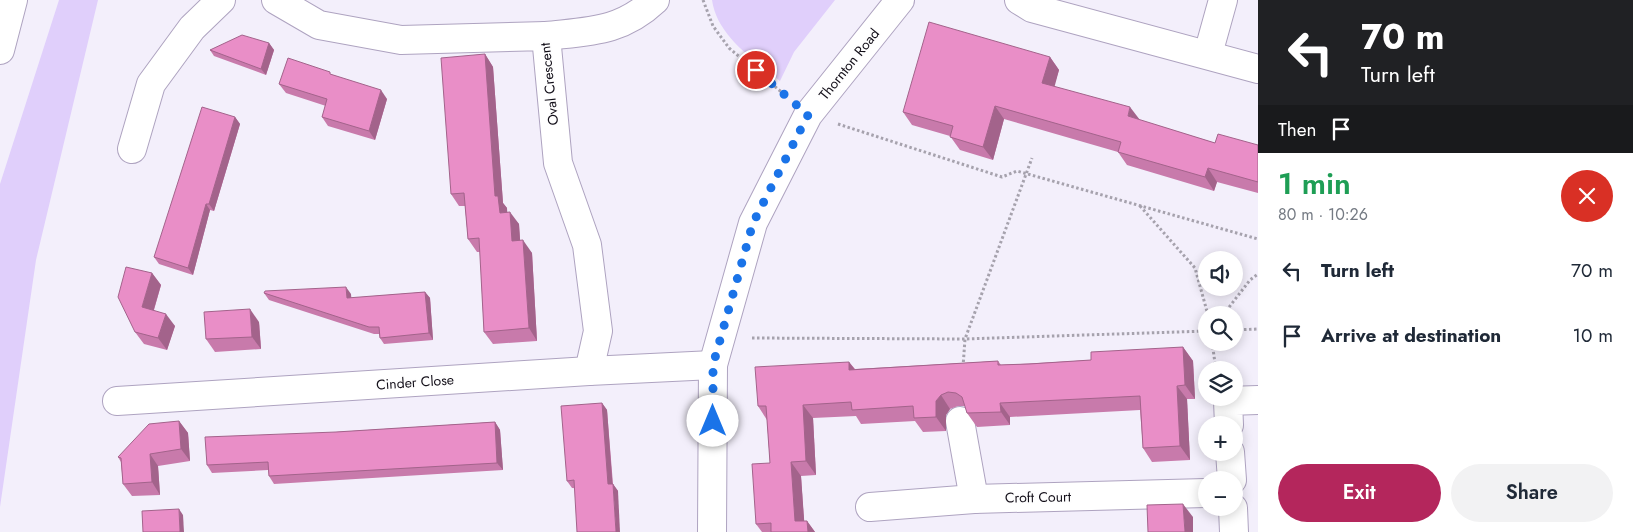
<!DOCTYPE html>
<meta charset="utf-8">
<style>
:root{--surface:#fff;--page:#f2f2f3;--text:#1f2937;--muted:#747a83;--accent:#b4265c}
body{margin:0;font-family:Jost,sans-serif;background:var(--page);color:var(--text);height:100vh;display:flex;flex-direction:column;font-size:19px;white-space:nowrap}
*{box-sizing:border-box;margin:0}
p{font-size:16px;color:var(--muted)}
.icon{flex:none;width:28px;height:28px;fill:none;stroke:currentColor;stroke-width:2;stroke-linecap:round;stroke-linejoin:round}
.map{position:relative;flex:1;overflow:hidden}
.panel{display:flex;flex-direction:column;background:var(--surface);width:375px}
.panel>*{flex:none}
.top-card{background:#202124;color:#fff;overflow:hidden}
.controls{position:absolute;left:1198px;top:251px;display:grid;gap:10px}
.controls a{display:grid;place-items:center;width:45px;height:45px;border-radius:50%;background:var(--surface);box-shadow:0 2px 12px #0003;font-size:25px}
.pin{position:absolute;display:grid;place-items:center;width:42px;height:42px;color:#fff;margin:-21px;border:2px solid #fff;border-radius:50%;box-shadow:0 1px 5px #0007}
.me{position:absolute;width:55px;margin:-28px;rotate:0deg;stroke-linejoin:round;filter:drop-shadow(0 0 4px #0008)}
.turn{display:flex;align-items:center;gap:18px;height:105px;padding:0 20px;font-size:22px}
.turn .icon{width:65px;height:65px;stroke-width:2.5}
.turn b{display:block;font-size:35px;line-height:42px}
.then{display:flex;align-items:center;height:48px;padding:0 20px;background:#0003;gap:10px;font-size:19px}
.round{display:grid;place-items:center;flex:none;width:52px;height:52px;border-radius:26px;background:var(--page)}
.overview{display:flex;align-items:center;justify-content:space-between;height:85px;padding:0 20px}
h1{font-size:30px;font-weight:600;line-height:38px;color:#1e9e55}
.button{display:flex;gap:10px;margin-top:auto;padding:10px 20px}
.button a{flex:1;height:58px;border-radius:30px;background:var(--accent);color:#fff;font-size:20px;font-weight:600;line-height:58px;text-align:center}
.button a+a{background:var(--page);color:var(--text)}
ul{padding:0;list-style:none}
li{display:flex;align-items:center;gap:15px;height:65px;padding:0 20px}
li div{flex:1}
li b{display:block;font-size:19px}
li em{font-style:normal}
main{display:flex;flex:1;min-height:0}
.map>svg:first-child{display:block}
.green{fill:#e0cffb}
.lines{fill:none;stroke-linecap:round;stroke-linejoin:round}
.minor-casing{stroke:#aea3c0;stroke-width:30}
.highway-casing{stroke:#aea3c0;stroke-width:30}
.path{stroke:#a6a2ad;stroke-width:3;stroke-dasharray:2.5 2.5;stroke-linecap:butt}
.minor{stroke:#fff;stroke-width:28}
.highway{stroke:#fff;stroke-width:28}
.wall{fill:#c87aab}
.shaded-wall{fill:#a3638b}
.building{fill:#e98ec7;stroke:#a3638b}
.route{stroke:#1a73e8;stroke-width:9;stroke-dasharray:0 16.2}
.labels{text-anchor:middle;stroke-width:4;stroke-linejoin:round;paint-order:stroke}
.street-label{font-size:14px;fill:#130f19;stroke:#fefefe}
</style>
<main>
<div class="map">
<svg width="1258" height="532" viewBox="0 0 1258 532">
<rect width="100%" height="100%" fill="#f3effb"/>
<!-- green -->
<g class="green">
<polygon points="59,0 98,0 36,260 0,507 0,184"/>
<path d="M 712,0 L 835,0 L 794,52 L 780,81 C 754,60 717,36 712,0 Z"/>
</g>
<g class="lines">
<!-- minor casing -->
<g class="minor-casing">
<g id="minor">
<polyline points="276,0 319,25 401,40 546,36 558,163 587,245 598,331 589,371"/>
<polyline points="1019,0 1032,8 1258,69"/>
<path d="M 546,36 C 590,31 621,32 655,0"/>
<polyline points="1208,54 1223,0"/>
<polyline points="132,149 151,84 192,28 221,0"/>
<polyline points="117,401 589,371 713,365"/>
<polyline points="960,421 974,499"/>
<polyline points="1229,425 1228,401 1258,400"/>
<polyline points="1230,452 1232,480"/>
<polyline points="870,507 974,499 1206,493"/>
<polyline points="1233,508 1234,532"/>
<polyline points="712,532 713,365 753,223 808,115 900,0"/>
</g>
</g>
<!-- highway casing -->
<g class="highway-casing">
<polyline id="highway" points="0,50 13,0"/>
</g>
<!-- path -->
<g class="path">
<polyline points="703,0 713,26 729,48 785,95"/>
<polyline points="838,124 1002,177 1017,171 1258,239"/>
<polyline points="1140,206 1195,268 1208,315"/>
<polyline points="1223,315 1250,280 1258,274"/>
<polyline points="1234,330 1258,329"/>
<polyline points="752,338 965,339 1032,158"/>
<polyline points="1212,342 1216,370"/>
<polyline points="963,367 965,339 1206,331"/>
</g>
<!-- minor -->
<use href="#minor" class="minor"/>
<!-- highway -->
<use href="#highway" class="highway"/>
</g>
<!-- wall -->
<g class="wall">
<polygon points="269,43 274,50 266,75 214,56 210,50"/>
<polygon points="485,54 493,67 503,203 507,208 507,212 519,224 520,241 532,253 537,341 493,344 484,332 480,252 477,252 468,239 465,206 459,206 451,194"/>
<polygon points="1050,57 1059,70 1054,86 1139,120 1215,143 1258,145 1258,193 1217,182 1214,191 1127,165 1118,152 1004,119 993,160 960,150 950,136 912,125 903,112"/>
<polygon points="333,75 387,99 375,140 328,126 322,117 326,106 286,93 279,84"/>
<polygon points="235,117 240,124 214,211 210,210 193,275 159,264 154,257"/>
<polygon points="152,273 161,285 154,310 175,326 167,350 144,344 135,332"/>
<polygon points="425,292 430,298 433,340 384,344 380,338 379,334 374,334 269,300 264,293 351,294 351,298"/>
<polygon points="259,322 261,349 215,352 206,339"/>
<polygon points="1183,347 1193,361 1195,399 1187,399 1190,460 1152,462 1143,448 1140,410 1010,417 1010,425 977,427 967,413 965,406 958,406 950,409 946,415 946,431 923,432 915,421 861,424 856,416 813,418 816,475 801,476 804,521 807,521 815,532 762,532 756,524 770,463 767,420 758,406 849,362 855,369 998,361 1001,365 1091,360"/>
<polygon points="602,403 607,410 613,484 618,491 572,488 567,481"/>
<polygon points="179,421 188,433 190,461 158,466 160,495 132,496 123,484 121,462 118,457"/>
<polygon points="495,422 500,430 503,470 274,484 269,476 268,470 212,473 207,465 336,432"/>
</g>
<!-- shaded-wall -->
<g class="shaded-wall">
<polygon points="269,43 274,50 266,75 261,69"/>
<polygon points="485,54 493,67 503,203 507,208 508,225 500,213 495,196"/>
<polygon points="1050,57 1059,70 1052,96 1042,83"/>
<polygon points="381,90 387,99 375,140 369,131"/>
<polygon points="995,106 1004,119 993,160 983,147"/>
<polygon points="1130,107 1140,120 1128,116"/>
<polygon points="235,117 240,124 214,211 209,204"/>
<polygon points="1208,168 1217,182 1214,191 1205,177"/>
<polygon points="206,204 210,210 193,275 188,268"/>
<polygon points="510,212 519,224 521,254 512,241"/>
<polygon points="523,240 532,253 537,341 529,328"/>
<polygon points="152,273 161,285 151,319 142,307"/>
<polygon points="346,287 351,294 352,305 347,298"/>
<polygon points="425,292 430,298 433,340 429,333"/>
<polygon points="250,309 259,322 261,349 252,337"/>
<polygon points="166,314 175,326 167,350 158,338"/>
<polygon points="1183,347 1193,361 1195,399 1185,385"/>
<polygon points="849,362 859,375 849,370"/>
<polygon points="1177,386 1187,399 1190,460 1180,446"/>
<polygon points="941,395 950,409 946,415 946,431 936,417 936,401"/>
<polygon points="602,403 607,410 613,491 608,484"/>
<polygon points="1000,403 1010,417 1010,425 1001,412"/>
<polygon points="803,405 813,418 816,475 806,461"/>
<polygon points="179,421 188,433 190,461 181,449"/>
<polygon points="495,422 500,430 503,470 497,463"/>
<polygon points="150,454 158,466 160,495 152,482"/>
<polygon points="791,462 801,476 805,532 795,521"/>
<polygon points="613,484 618,491 620,532 616,532"/>
<polygon points="1183,504 1193,517 1193,532 1185,532"/>
<polygon points="179,509 183,515 184,532 180,532"/>
<polygon points="807,521 815,532 808,532"/>
</g>
<!-- building -->
<g class="building">
<polygon points="929,22 1050,57 1042,83 1130,107 1128,116 1215,143 1218,134 1258,145 1258,182 1208,168 1205,177 1118,152 1121,142 995,106 983,147 950,137 953,126 903,112"/>
<polygon points="242,35 269,43 261,69 210,50"/>
<polygon points="485,54 495,196 498,196 500,213 510,212 512,241 523,240 529,328 484,332 479,238 468,239 464,193 451,194 441,58"/>
<polygon points="288,58 330,72 330,74 381,90 369,131 322,117 327,99 279,84"/>
<polygon points="202,107 235,117 209,204 206,204 188,268 154,257"/>
<polygon points="126,267 152,273 142,307 166,314 158,338 135,332 118,297"/>
<polygon points="346,287 347,298 425,292 429,333 380,338 379,327 369,327 264,293 265,291"/>
<polygon points="250,309 252,337 206,339 204,312"/>
<polygon points="1183,347 1185,385 1177,386 1180,446 1143,448 1140,396 1000,403 1001,412 967,413 962,397 956,393 948,392 941,395 936,401 936,417 914,418 913,406 852,410 851,402 803,405 806,461 791,462 795,521 807,521 808,532 771,532 771,523 756,524 752,464 770,463 766,406 758,406 755,367 849,362 849,370 998,361 998,365 1029,364 1091,360 1091,352"/>
<polygon points="602,403 608,484 613,484 616,532 577,532 574,480 567,481 561,406"/>
<polygon points="179,421 181,449 150,454 152,482 123,484 121,458 118,457 149,424"/>
<polygon points="495,422 497,463 269,476 268,462 207,465 205,437 336,432"/>
<polygon points="1183,504 1185,532 1148,532 1147,505"/>
<polygon points="179,509 180,532 143,532 142,511"/>
</g>
<g class="lines">
<!-- route -->
<polyline class="route" points="713,421 713,365 753,223 808,115 756,70"/>
</g>
<g class="labels">
<!-- street labels -->
<g class="street-label">
<text transform="translate(849 64) rotate(-51)" y="5">Thornton Road</text>
<text transform="translate(549 84) rotate(-96)" y="5">Oval Crescent</text>
<text transform="translate(415 382) rotate(-4)" y="5">Cinder Close</text>
<text transform="translate(1038 497) rotate(-1)" y="5">Croft Court</text>
</g>
</g>
</svg>
<div class="controls">
<a><svg class="icon" aria-label="sound" viewBox="0 0 24 24"><path d="M4 9h4l5-4v14l-5-4H4zM17 9q2 3 0 6"/></svg></a>
<a><svg class="icon" aria-label="search" viewBox="0 0 24 24"><circle cx="10" cy="10" r="6"/><path d="M15 15l6 6"/></svg></a>
<a><svg class="icon" aria-label="layers" viewBox="0 0 24 24"><path d="M12 4l9 5-9 5-9-5zM3 14l9 5 9-5"/></svg></a>
<a>+</a>
<a>−</a>
</div>
<div class="pin" style="left:756px;top:70px;background:#d93025"><svg class="icon" aria-label="arrive" viewBox="0 0 24 24"><path d="M6 21V4h12l-3 4 3 4H6"/></svg></div>
<svg class="me" style="left:713px;top:421px" viewBox="-20 -20 40 40"><circle r="19" fill="#fff"/><path d="M0-13L10 11 0 6-10 11z" fill="#1a73e8"/></svg>
</div>
<section class="panel">
<div class="top-card">
<div class="turn"><svg class="icon" aria-label="left" viewBox="0 0 24 24"><path d="M17 20v-9H6M10 6l-5 5 5 5"/></svg><div><b>70 m</b>Turn left</div></div>
<div class="then">Then<svg class="icon" aria-label="arrive" viewBox="0 0 24 24"><path d="M6 21V4h12l-3 4 3 4H6"/></svg></div>
</div>
<div class="overview"><div><h1>1 min</h1><p>80 m · 10:26</p></div><a class="round" style="background:#d93025;color:#fff"><svg class="icon" aria-label="close" viewBox="0 0 24 24"><path d="M6 6l12 12M18 6L6 18"/></svg></a></div>
<ul>
<li><svg class="icon" aria-label="left" viewBox="0 0 24 24"><path d="M17 20v-9H6M10 6l-5 5 5 5"/></svg><div><b>Turn left</b></div><em>70 m</em></li>
<li><svg class="icon" aria-label="arrive" viewBox="0 0 24 24"><path d="M6 21V4h12l-3 4 3 4H6"/></svg><div><b>Arrive at destination</b></div><em>10 m</em></li>
</ul>
<div class="button"><a>Exit</a><a>Share</a></div>
</section>
</main>
